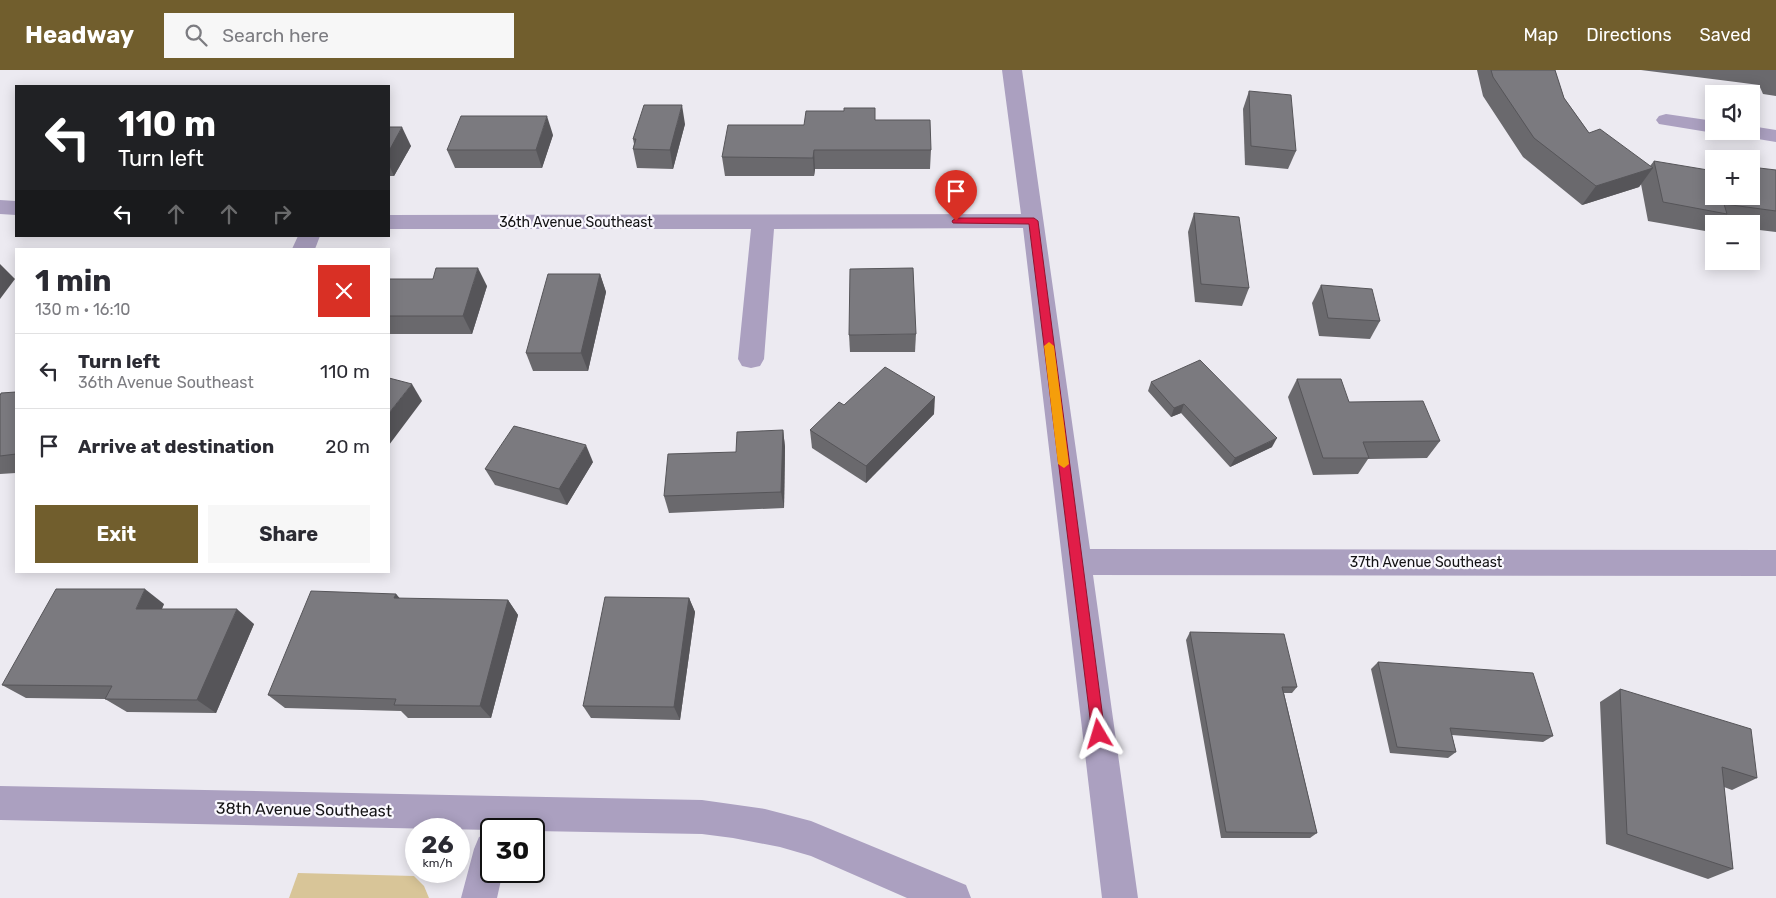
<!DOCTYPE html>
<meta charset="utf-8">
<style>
:root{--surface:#fff;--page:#f7f7f7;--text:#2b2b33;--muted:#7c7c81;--line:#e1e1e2;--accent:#715e2d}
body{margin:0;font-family:Rubik,sans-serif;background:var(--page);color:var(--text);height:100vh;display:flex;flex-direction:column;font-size:19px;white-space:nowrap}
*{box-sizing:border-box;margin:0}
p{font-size:16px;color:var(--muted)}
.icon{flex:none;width:28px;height:28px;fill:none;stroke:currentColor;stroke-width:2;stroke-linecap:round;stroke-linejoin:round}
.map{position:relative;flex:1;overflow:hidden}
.drawer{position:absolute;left:15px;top:178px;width:375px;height:325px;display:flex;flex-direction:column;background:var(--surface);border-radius:0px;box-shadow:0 2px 12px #0003}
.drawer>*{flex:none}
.hud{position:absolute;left:15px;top:15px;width:375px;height:152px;border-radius:0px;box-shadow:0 2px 12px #0003;background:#202124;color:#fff;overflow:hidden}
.fabs{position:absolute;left:1705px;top:15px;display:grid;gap:10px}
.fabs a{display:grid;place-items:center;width:55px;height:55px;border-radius:0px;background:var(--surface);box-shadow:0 2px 12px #0003;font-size:25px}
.speed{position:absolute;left:405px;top:748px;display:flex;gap:10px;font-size:25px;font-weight:700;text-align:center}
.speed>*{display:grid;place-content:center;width:65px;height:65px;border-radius:50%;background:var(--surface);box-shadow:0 2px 12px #0003;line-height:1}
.speed small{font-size:12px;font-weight:400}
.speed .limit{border:2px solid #111;border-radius:8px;background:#fff;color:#111}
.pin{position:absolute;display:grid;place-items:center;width:42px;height:42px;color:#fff;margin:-51px -21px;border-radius:50% 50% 50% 0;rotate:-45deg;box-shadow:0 0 5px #0007}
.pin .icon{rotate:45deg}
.me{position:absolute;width:55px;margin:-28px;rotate:353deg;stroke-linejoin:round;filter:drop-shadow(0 0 4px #0008)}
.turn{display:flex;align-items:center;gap:18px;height:105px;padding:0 20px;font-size:22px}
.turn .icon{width:65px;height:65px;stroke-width:2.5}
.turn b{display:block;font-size:35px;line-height:42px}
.lanes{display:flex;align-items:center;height:48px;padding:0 20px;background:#0003;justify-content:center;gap:25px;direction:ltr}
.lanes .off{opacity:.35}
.round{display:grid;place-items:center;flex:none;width:52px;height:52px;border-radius:0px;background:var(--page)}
.head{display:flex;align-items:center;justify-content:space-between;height:85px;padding:0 20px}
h1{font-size:30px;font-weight:700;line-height:38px}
.button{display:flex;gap:10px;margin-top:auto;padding:10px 20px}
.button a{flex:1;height:58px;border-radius:0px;background:var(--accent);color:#fff;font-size:20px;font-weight:700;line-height:58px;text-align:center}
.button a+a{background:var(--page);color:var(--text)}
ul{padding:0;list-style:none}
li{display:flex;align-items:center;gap:15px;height:75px;padding:0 20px;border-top:1px solid var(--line)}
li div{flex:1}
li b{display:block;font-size:19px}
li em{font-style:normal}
header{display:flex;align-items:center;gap:30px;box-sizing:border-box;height:70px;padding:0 25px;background:var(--accent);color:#fff}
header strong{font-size:24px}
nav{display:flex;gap:28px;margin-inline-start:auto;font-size:18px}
.search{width:350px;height:45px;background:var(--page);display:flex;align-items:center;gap:12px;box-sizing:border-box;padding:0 18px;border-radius:0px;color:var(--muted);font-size:19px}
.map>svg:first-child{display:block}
.green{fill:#d8c598}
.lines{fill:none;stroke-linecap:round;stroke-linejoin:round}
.minor{fill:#aba0c0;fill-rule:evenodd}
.wall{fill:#6a696d}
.shaded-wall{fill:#565559}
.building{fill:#7b7a7f;stroke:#565559}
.route{fill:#e11d48;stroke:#92132f}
.slow{fill:#f59e0b}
.labels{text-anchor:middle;stroke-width:4.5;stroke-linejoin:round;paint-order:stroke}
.street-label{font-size:14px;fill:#131214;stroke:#faf8fe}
.near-street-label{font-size:16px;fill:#131214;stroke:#faf8fe}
</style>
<header>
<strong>Headway</strong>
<div class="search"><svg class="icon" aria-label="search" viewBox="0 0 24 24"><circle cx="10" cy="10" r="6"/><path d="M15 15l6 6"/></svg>Search here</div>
<nav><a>Map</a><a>Directions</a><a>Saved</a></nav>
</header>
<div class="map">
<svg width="1776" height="828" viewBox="0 0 1776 828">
<rect width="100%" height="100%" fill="#eceaf1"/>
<!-- green -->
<polygon class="green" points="298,803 414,806 424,816 429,828 289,828"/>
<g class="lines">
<!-- minor -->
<g class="minor">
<polygon points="1002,0 1022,0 1090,479 1776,480 1776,506 1093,505 1138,828 1102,828 1023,158 774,159 764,289 760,296 751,298 742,296 738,289 751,159 389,159 389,145 1021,144"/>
<polygon points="1666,44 1714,51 1714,61 1721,61 1714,63 1659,54 1656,50 1659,46"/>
<polygon points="1751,56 1776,60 1776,72 1734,65 1731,61 1751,61"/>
<polygon points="0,130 16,131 16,145 0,144"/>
<polygon points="298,166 320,166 315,179 292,179"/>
<polygon points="0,716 702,730 765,739 811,751 966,815 971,828 907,828 811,786 780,777 733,768 702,764 534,761 534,759 491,760 0,750"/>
<polygon points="491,762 491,801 503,801 497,828 461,828 474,779 479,767"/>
</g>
</g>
<!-- wall -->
<g class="wall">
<polygon points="1477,0 1555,0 1564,28 1589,63 1650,96 1654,91 1714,126 1776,100 1776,162 1751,159 1751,154 1714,154 1714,159 1711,162 1648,151 1641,114 1639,117 1582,135 1523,87 1483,26"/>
<polygon points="1641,0 1776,0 1776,26 1763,24 1759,15 1736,12"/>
<polygon points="1249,21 1296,81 1288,99 1245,95 1243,39"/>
<polygon points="876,50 931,80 930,99 815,99 814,106 725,106 722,87 804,55"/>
<polygon points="685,54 673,99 637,98 633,79 634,74 633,69"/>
<polygon points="389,57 411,76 394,106 389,106"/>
<polygon points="553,65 542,98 455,98 447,80"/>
<polygon points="1194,143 1249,218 1242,236 1195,232 1188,162"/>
<polygon points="600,204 606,222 588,301 533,301 526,283"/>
<polygon points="389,209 433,209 487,216 472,264 389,264"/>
<polygon points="1321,215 1380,251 1370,269 1319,266 1312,233"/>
<polygon points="916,264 915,282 850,282 849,265"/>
<polygon points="1297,309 1349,332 1440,371 1427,388 1368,389 1358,404 1313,405 1288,327"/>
<polygon points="1151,312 1272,377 1230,397 1181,343 1171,347 1148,321"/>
<polygon points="16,322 16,403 0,404 0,326"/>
<polygon points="844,335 934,344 866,413 812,378 810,360"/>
<polygon points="783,360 785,377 784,438 669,443 664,426"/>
<polygon points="593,392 567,435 495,415 485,399"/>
<polygon points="396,524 400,529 508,530 518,545 491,648 408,648 401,641 285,638 268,625"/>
<polygon points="689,528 695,542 680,650 591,648 583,636"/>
<polygon points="164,534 162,539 254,554 216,643 127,642 105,629 26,628 2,615"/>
<polygon points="1190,562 1297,617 1292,623 1284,623 1317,763 1310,768 1221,768 1186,570"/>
<polygon points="1378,592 1553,666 1543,672 1452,665 1456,682 1448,688 1390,683 1371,599"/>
<polygon points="1620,619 1757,708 1732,720 1724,717 1733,799 1708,809 1606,774 1600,632"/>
</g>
<!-- shaded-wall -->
<g class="shaded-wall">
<polygon points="682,35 685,54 673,99 670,80"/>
<polygon points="547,46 553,65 542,98 536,80"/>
<polygon points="402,57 411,76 394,106 389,95 389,81"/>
<polygon points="814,80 815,99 814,106 813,88"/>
<polygon points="1653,98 1639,117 1582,135 1596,116"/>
<polygon points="0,194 15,209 0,229"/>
<polygon points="478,198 487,216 472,264 463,246"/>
<polygon points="600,204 606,222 588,301 581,283"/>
<polygon points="412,314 422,331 389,375 389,343"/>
<polygon points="935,327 934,344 866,413 866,396"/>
<polygon points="1184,334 1181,343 1171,347 1174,338"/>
<polygon points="783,360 785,377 784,438 781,422"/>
<polygon points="1277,368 1272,377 1230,397 1235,388"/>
<polygon points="586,375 593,392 567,435 559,419"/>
<polygon points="145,519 164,534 155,553 136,539"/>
<polygon points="396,524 409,539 394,528"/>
<polygon points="689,528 695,542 680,650 674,637"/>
<polygon points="508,530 518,545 491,648 480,636"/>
<polygon points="237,539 254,554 216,643 197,630"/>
</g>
<!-- building -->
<g class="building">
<polygon points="1491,0 1555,0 1564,28 1589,63 1600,59 1653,98 1596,116 1534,68 1493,7"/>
<polygon points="1249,21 1291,25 1296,81 1251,76"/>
<polygon points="644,35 682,35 670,80 633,79 636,69 633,69"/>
<polygon points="844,38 875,38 875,50 930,50 931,80 814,80 813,88 722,87 728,55 804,55 806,41 844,41"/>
<polygon points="461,46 547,46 536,80 447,80"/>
<polygon points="389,57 402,57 389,81"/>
<polygon points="1654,91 1714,101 1714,126 1751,126 1751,97 1776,100 1776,141 1724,134 1727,144 1663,132"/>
<polygon points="1194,143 1239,147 1249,218 1201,214"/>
<polygon points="436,198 478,198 463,246 389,246 389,209 433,209"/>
<polygon points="913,198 916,264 849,265 850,199"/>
<polygon points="548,204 600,204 581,283 526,283"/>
<polygon points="1321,215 1372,219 1380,251 1328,248"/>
<polygon points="1200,290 1277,368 1235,388 1184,334 1174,338 1151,312"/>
<polygon points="885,297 935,327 866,396 810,360 839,332 844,335"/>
<polygon points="389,308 412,314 389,343"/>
<polygon points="1297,309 1341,309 1349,332 1423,331 1440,371 1363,372 1369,388 1323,388"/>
<polygon points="16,322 16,384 0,386 0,326 1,323"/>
<polygon points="514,356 586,375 559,419 485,399"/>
<polygon points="783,360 781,422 664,426 668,384 736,382 737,362"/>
<polygon points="56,519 145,519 136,539 237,539 197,630 105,629 112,616 2,615"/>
<polygon points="311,521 396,524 394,528 508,530 480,636 394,635 396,629 268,625"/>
<polygon points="605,527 689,528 674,637 583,636"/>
<polygon points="1190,562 1284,564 1297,617 1282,617 1317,763 1226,762"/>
<polygon points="1378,592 1533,603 1553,666 1450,658 1456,682 1397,677"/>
<polygon points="1620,619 1751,659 1757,708 1722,697 1733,799 1627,764"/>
</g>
<!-- route -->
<polygon class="route" points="956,148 1034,148 1038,151 1105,664 1103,669 1099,671 1094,669 1092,664 1029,154 953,153 952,151"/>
<!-- slow -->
<polygon class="slow" points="1049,272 1054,276 1069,394 1064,398 1058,394 1044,276"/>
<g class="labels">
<!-- street labels -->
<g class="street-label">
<text x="576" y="157">36th Avenue Southeast</text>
<text x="1426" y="497">37th Avenue Southeast</text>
</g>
<!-- near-street labels -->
<g class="near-street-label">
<text transform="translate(304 739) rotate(1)" y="6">38th Avenue Southeast</text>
</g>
</g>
</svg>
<div class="fabs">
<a><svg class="icon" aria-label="sound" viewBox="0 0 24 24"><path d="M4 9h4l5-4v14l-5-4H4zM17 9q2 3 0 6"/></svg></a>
<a>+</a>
<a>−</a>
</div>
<div class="speed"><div>26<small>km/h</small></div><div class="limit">30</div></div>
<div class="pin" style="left:956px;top:151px;background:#d93025"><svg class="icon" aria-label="arrive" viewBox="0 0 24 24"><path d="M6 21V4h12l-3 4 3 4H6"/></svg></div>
<svg class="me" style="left:1099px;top:664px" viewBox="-20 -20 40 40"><path d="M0-17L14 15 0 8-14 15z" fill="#e11d48" stroke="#fff" stroke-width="4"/></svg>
<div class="hud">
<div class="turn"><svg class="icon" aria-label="left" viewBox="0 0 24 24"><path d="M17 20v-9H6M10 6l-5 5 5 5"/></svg><div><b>110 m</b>Turn left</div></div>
<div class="lanes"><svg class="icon" aria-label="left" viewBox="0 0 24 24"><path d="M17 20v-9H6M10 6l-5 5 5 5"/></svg><svg class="icon off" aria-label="ahead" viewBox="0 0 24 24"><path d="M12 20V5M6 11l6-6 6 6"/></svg><svg class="icon off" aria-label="ahead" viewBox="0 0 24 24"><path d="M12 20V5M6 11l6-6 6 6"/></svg><svg class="icon off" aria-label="right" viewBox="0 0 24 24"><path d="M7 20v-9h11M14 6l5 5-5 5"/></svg></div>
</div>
<section class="drawer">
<div class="head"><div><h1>1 min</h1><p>130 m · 16:10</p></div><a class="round" style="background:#d93025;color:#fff"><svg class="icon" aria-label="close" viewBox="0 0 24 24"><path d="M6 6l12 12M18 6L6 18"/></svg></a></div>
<ul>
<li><svg class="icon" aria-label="left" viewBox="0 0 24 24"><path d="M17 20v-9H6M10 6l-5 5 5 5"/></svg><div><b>Turn left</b><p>36th Avenue Southeast</p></div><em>110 m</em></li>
<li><svg class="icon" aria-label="arrive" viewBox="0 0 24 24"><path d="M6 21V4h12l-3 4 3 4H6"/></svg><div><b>Arrive at destination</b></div><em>20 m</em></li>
</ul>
<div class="button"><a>Exit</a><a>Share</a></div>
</section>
</div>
